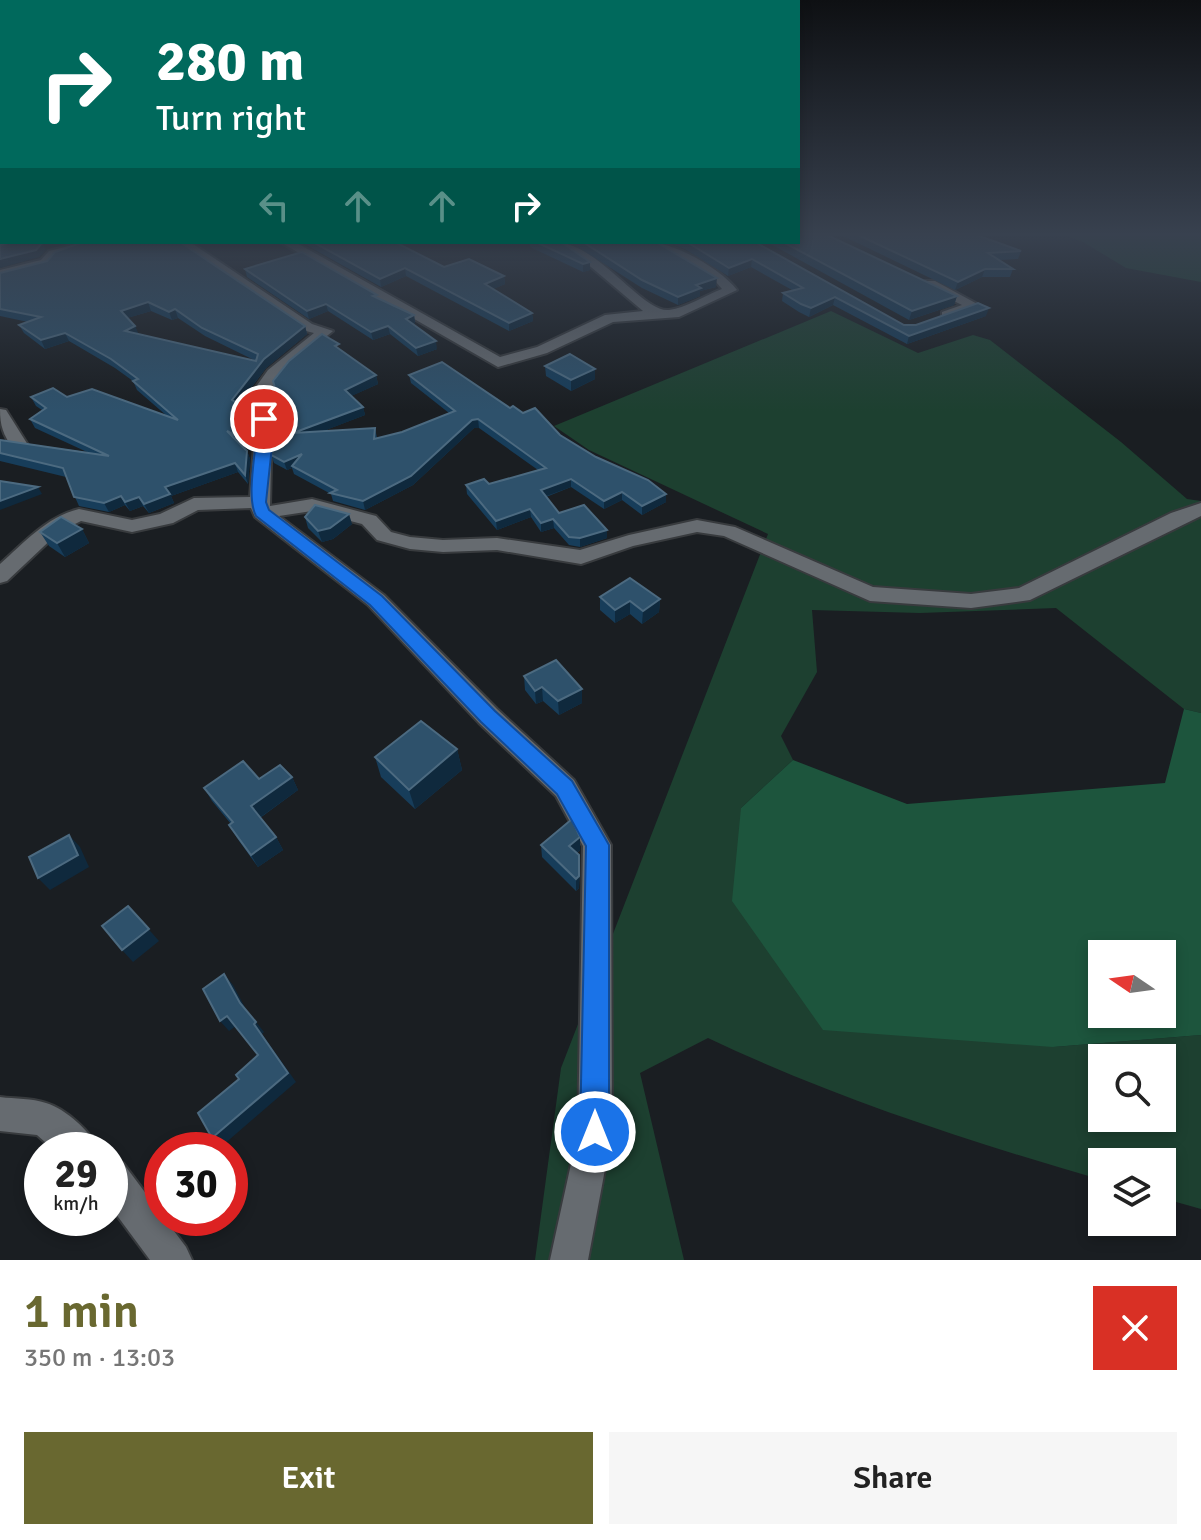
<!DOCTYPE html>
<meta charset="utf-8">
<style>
:root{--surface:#fff;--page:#f6f6f6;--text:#222;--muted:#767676;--accent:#696830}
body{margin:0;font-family:Signika,sans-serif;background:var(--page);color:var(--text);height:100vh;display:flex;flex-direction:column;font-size:30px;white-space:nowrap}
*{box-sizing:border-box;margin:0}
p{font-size:26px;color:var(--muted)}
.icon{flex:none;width:44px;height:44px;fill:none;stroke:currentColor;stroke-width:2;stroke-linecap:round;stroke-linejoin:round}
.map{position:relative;height:1260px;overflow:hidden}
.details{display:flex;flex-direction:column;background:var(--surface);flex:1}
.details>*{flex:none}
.banner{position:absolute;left:0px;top:0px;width:800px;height:244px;box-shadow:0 4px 12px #0003;background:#00695c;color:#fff;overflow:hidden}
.needle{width:52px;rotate:283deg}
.buttons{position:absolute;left:1088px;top:940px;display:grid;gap:16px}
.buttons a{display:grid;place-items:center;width:88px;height:88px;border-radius:0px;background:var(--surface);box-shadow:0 4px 12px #0003;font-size:40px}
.speed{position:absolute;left:24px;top:1132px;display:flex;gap:16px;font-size:40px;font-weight:700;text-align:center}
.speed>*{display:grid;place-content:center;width:104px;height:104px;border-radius:50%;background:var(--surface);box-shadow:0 4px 12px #0003;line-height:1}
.speed small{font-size:20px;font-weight:400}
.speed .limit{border:12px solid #d22;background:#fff;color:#111}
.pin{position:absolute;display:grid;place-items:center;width:68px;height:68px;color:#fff;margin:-34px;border:4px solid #fff;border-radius:50%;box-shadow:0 2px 8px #0007}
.me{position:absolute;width:88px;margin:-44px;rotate:0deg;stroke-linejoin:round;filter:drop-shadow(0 0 6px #0008)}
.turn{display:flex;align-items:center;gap:28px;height:168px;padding:0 24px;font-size:36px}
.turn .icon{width:104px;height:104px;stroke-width:2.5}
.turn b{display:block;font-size:56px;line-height:68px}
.lanes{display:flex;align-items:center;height:76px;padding:0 24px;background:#0003;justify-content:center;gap:40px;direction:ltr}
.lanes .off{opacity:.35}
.round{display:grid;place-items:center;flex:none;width:84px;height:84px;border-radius:0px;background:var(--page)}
.head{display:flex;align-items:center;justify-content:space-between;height:136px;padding:0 24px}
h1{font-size:48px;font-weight:600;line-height:60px;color:var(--accent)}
.cta{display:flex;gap:16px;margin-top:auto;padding:16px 24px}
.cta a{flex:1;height:92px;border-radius:0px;background:var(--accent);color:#fff;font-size:32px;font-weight:600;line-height:92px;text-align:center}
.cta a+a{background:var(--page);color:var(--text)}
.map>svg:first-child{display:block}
.green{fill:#1d4030;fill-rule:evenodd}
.forest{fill:#1d553d;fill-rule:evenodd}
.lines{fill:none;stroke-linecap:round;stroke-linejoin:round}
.minor-casing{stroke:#383b3e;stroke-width:4}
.minor{fill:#666b70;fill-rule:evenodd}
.wall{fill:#173d5a;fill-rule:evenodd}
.shaded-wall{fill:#0f293d}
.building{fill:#2e516b;stroke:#4c6a80;stroke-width:2;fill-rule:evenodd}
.route{fill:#1a73e8;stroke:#114b97;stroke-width:2}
</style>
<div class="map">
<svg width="1201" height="1260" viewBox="0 0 1201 1260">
<rect width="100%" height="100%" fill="#1a1e22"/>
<!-- green -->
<g class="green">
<polygon points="1061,234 1201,234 1201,282 1126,268 1083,242"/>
<path d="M 831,311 L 918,353 L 973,335 L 990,340 L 1121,442 L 1187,499 L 1201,501 L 1201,713 L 1184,709 L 1056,608 L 920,613 L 812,610 L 817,672 L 781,736 L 793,760 L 741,808 L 1053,1047 L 1201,1035 L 1201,1209 L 1162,1198 L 1162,1162 L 1102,1162 L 1102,1180 C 968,1141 834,1098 708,1038 L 640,1073 L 684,1260 L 535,1260 L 561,1068 L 768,534 L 589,450 L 554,426 ZM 1102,1058 L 1162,1058 L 1162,1118 L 1102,1118 Z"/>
</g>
<!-- forest -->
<path class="forest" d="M 1184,709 L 1201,713 L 1201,1035 L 1053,1047 L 823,1030 L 732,901 L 741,808 L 793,760 L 907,804 L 1165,783 ZM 1102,954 L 1162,954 L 1162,1014 L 1102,1014 Z"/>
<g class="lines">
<!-- minor casing -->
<g class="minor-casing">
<g id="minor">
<polygon points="85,242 105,242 57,257 50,266 0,279 0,270 41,260 49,251"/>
<path d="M 176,242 L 190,242 L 312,324 L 333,331 L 289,367 L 259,405 L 272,419 L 270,506 L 312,499 L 376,516 L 391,532 L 410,537 L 443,540 L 497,538 L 580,550 L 629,535 L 697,520 L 735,527 L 873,587 L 971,594 L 1019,588 L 1171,513 L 1201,503 L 1201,516 L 1030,600 L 971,608 L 870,601 L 724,536 L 697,532 L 633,546 L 581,564 L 497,550 L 443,552 L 410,549 L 377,540 L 362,524 L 312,511 L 279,516 L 384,595 L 497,709 L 574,780 L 611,845 L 612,1132 L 588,1260 L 550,1260 L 578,1132 L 583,846 L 556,796 L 479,723 L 368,605 L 255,517 L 251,508 L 198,510 L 173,523 L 132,532 L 81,521 L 59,532 L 7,581 L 0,583 L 0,564 C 24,543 46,517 79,509 L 132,520 L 160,514 L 194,498 L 250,497 L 256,420 L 242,406 L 268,370 L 314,333 L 302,330 Z"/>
<path d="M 280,242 L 295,242 L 500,357 L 537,347 L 605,315 L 643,311 L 591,267 L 554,242 C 598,242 642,313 669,310 C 686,308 706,295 722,289 L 716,282 L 648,242 C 674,242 721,269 737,290 L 679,317 L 613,322 L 547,353 L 498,367 Z"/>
<polygon points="925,281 935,281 981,306 952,318 942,318 942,312 962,305 925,287"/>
<path d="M 0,409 L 6,410 L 28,445 L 25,449 L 13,449 C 3,434 0,426 0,409 Z"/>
<path d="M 0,1097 C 15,1099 32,1098 46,1103 C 66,1109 91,1132 99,1150 L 54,1150 L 37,1135 L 0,1131 Z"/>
<polygon points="110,1158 123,1163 186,1247 192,1260 150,1260 110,1206"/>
</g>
</g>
<!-- minor -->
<use href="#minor" class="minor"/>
</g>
<!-- wall -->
<g class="wall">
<polygon points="839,234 974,234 1021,251 1018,259 1000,260 1013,269 1010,277 982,277 955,290"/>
<polygon points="301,242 404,242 399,244 444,267 504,276 505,284 493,289 532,313 533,321 509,331 406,276 381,287"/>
<polygon points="530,242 561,242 590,270 583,272 530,247"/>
<polygon points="570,242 656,242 716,287 700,291 700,296 678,305 642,288"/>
<polygon points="664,242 755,242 904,325 916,325 986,316 907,344 833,305 809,317 799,312 782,301 783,293 792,290 751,267 728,276 685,249"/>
<polygon points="767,242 798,242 957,296 954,305 909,320"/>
<polygon points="245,269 378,298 414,315 415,323 413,324 437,349 418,356 390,334 373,340 328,311 309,319 247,277"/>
<path d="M 0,273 L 305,326 L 307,334 L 266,368 L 239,404 L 250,416 L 253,424 L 251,451 L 242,446 L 247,451 L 250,459 L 248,484 L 238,472 L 171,496 L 174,503 L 149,513 L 143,506 L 130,511 L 125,505 L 109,512 L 79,506 L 66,477 L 0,461 L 0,440 L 87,452 L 35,428 L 30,419 L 42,410 L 36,406 L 31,397 L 67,397 L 167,416 L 137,390 L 133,381 L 115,368 L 69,341 L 45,349 L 24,333 L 19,325 L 28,322 L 0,316 ZM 151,311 L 172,320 L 178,318 L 205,336 L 256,361 L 138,334 L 135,326 L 127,318 Z"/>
<polygon points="341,350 376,375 378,384 351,396 363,407 365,415 323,431 375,428 377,438 402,432 449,413 411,383 409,375 510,408 560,435 666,502 642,515 622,500 604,509 571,487 546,497 559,513 607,538 580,547 569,545 554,528 541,532 531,517 497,530 467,494 466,485 489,484 538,470 479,428 474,428 413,485 365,510 333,501 331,494 294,474 292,468 287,470 274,463 271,455 289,434"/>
<polygon points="545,366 595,379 571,391 546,376"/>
<polygon points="305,517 352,524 333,539 322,542 308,528"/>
<polygon points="82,529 89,543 65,557 49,546 40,532"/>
<polygon points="600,597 660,599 659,612 642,624 630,614 615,623 600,610"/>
<polygon points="524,676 582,703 559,715 543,701 536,704 525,690"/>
<polygon points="457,749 462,770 415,809 381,777 375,757"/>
<polygon points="292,777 298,790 260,818 276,837 283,850 258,867 237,838 229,825 231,824 212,801 204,788 259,779"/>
<polygon points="580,837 580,850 577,853 580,868 579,888 576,891 542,857 541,845"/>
</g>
<!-- shaded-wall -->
<g class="shaded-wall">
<polygon points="42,243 46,250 39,257 0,268 0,259"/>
<polygon points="752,259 751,267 728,276 729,268"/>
<polygon points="590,262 590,270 583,272 583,264"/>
<polygon points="405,268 406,276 381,287 380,279"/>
<polygon points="985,269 982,277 955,290 958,282"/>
<polygon points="504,276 505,284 486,292 485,284"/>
<polygon points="717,278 716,287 700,291 700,296 678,305 678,297 696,285"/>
<polygon points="957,296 954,305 909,320 912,311"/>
<polygon points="835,297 833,305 809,317 811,308"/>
<polygon points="148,302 151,311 124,319 121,311"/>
<polygon points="326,304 328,311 309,319 307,311"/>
<polygon points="989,308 986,316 907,344 909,336"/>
<polygon points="175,309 178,318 172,320 169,312"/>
<polygon points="532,313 533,321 509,331 509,323"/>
<polygon points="414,315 415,323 407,326 406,319"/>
<polygon points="135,326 139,335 125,331"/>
<polygon points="305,326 307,334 266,368 235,408 232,400 264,359"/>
<polygon points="388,326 390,334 373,340 371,332"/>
<polygon points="65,333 69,341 45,349 41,340"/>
<polygon points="436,341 437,349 418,356 416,348"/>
<polygon points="595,369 595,379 571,391 571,380"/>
<polygon points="376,375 378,384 347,398 345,390"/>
<polygon points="363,407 365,415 295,442 293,433"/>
<polygon points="250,416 253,424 251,451 247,442"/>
<polygon points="478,419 479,428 474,428 413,485 365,510 363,501 472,420"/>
<polygon points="247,451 250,459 248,484 245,475"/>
<polygon points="302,454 292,466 292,468 287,470 284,462"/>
<polygon points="235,463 238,472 171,496 174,503 149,513 144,504 165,487"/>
<polygon points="571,479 571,487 541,498 541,490"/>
<polygon points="38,487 42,494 0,510 0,501"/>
<polygon points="622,492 622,500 604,509 604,501"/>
<polygon points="666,494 666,502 642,515 642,506"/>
<polygon points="121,496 125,505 109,512 104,503"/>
<polygon points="139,497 143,506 130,511 125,502"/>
<polygon points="530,509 531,517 497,530 496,521"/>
<polygon points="349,514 352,524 333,539 322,542 318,531"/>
<polygon points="553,519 554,528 541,532 541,523"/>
<polygon points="82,529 89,543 65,557 57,543"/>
<polygon points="607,530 607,538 580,547 580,538"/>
<polygon points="660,599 659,612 642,624 643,611"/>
<polygon points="630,601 630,614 615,623 615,610"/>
<polygon points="542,687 543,701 536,704 535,691"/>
<polygon points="582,689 582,703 559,715 558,701"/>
<polygon points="457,749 462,770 415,809 409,790"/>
<polygon points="292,777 298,790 258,819 251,806"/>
<polygon points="69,835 80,847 89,867 50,890 38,878"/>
<polygon points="276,837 283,850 258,867 251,855"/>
<polygon points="580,837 580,850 570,858 569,846"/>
<polygon points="579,855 579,888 576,891 576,879"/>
<polygon points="128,906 159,941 133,962 122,950"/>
<polygon points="224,974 233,985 248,1013 240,1003"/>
<polygon points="227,1016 236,1026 229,1031 220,1021"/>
<polygon points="256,1022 264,1032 262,1034 296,1082 222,1146 212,1138 288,1073 254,1024"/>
</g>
<!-- building -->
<g class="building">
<polygon points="798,234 825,234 957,296 912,311 783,242 798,242"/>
<polygon points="856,234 974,234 1021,251 988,253 1013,269 985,269 958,282"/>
<polygon points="11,242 41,242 42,243 36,250 0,259 0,245"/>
<path d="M 83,242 L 180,242 L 305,326 L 264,359 L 232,400 L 244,407 L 250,416 L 247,442 L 227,431 L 247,451 L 245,475 L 235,463 L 165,487 L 170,494 L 144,504 L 139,497 L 125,502 L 121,496 L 104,503 L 74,497 L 63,468 L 0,453 L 0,440 L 109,456 L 30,419 L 46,408 L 31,397 L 53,388 L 67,397 L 92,389 L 178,420 L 133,381 L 138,379 L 111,359 L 65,333 L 41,340 L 19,325 L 41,317 L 0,309 L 0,273 L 47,261 L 55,252 ZM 148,302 L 169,312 L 175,309 L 202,328 L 258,354 L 256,361 L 125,331 L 135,326 L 121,311 Z"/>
<polygon points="313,242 395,242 444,267 469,259 504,276 485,284 532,313 509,323 405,268 380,279"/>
<polygon points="536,242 561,242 590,262 583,264"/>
<polygon points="583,242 656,242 717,278 696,285 701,288 678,297 642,280"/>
<polygon points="687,242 755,242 904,325 916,325 978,303 989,308 909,336 835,297 811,308 801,304 783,293 803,288 752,259 729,268"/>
<polygon points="302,252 377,295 373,296 414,315 406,319 436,341 416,348 388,326 371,332 326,304 307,311 245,269"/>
<polygon points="322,334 339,344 335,346 376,375 345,390 363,407 293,433 375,428 374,439 402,432 455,411 409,375 442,362 510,408 513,406 523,413 535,408 560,435 596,457 648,480 666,494 642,506 622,492 604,501 571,479 541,490 559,513 584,505 607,530 580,538 569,537 553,519 541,523 530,509 496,521 466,485 484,479 489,484 546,468 478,419 472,420 411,476 363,501 330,493 337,490 292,466 302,454 284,462 271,455 272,431 276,426 289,434 273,381 289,361"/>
<polygon points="570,354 595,369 571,380 545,366"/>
<polygon points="0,481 38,487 0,501"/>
<polygon points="315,505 349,514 330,528 318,531 305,517"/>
<polygon points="61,517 82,529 57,543 40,532"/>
<polygon points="630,578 660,599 643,611 630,601 615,610 600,597"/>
<polygon points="556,660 582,689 558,701 542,687 535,691 524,676"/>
<polygon points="421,721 457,749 409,790 375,757"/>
<polygon points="243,761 259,779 280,765 292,777 251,806 276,837 251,855 229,825 233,822 204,788"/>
<polygon points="572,819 580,837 569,846 579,855 579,876 576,879 541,845"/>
<polygon points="69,835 78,855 38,878 29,857"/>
<polygon points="128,906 149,929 122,950 102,926"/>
<polygon points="224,974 240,1003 256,1022 254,1024 288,1073 212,1138 198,1113 239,1079 236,1075 258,1055 227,1016 220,1021 203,989"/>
</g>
<!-- sky -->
<linearGradient id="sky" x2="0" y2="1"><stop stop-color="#0e1013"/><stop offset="0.57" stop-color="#38414f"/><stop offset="1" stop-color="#38414f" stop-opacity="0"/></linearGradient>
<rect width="1201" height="411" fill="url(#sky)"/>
<!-- route -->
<path class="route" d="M 264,415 L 271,419 L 272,446 L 266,502 L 269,510 L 382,596 L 495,711 L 572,781 L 605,838 L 609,845 L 609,1132 L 605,1142 L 595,1146 L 585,1142 L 580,1132 L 586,846 L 557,794 L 481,722 L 370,605 L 256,516 C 245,495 258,446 257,419 Z"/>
</svg>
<div class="buttons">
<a><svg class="needle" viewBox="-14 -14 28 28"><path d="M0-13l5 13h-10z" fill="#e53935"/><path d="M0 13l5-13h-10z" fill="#767676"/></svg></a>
<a><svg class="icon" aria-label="search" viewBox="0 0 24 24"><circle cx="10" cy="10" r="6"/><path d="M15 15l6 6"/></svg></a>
<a><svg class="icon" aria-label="layers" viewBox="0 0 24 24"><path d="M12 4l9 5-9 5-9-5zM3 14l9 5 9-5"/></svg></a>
</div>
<div class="speed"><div>29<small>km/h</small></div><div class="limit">30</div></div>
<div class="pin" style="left:264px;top:419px;background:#d93025"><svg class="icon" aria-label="arrive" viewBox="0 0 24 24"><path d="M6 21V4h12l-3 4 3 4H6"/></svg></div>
<svg class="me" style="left:595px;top:1132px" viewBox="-20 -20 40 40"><circle r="17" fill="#1a73e8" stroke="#fff" stroke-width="3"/><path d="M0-11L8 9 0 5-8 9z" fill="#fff"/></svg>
<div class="banner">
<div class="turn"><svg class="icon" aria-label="right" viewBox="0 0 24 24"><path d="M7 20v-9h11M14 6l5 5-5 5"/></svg><div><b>280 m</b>Turn right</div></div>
<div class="lanes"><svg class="icon off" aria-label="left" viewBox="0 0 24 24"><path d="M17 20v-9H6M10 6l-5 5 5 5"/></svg><svg class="icon off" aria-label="ahead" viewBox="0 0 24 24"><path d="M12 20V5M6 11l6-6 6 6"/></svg><svg class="icon off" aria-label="ahead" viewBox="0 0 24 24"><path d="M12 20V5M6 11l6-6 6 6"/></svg><svg class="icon" aria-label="right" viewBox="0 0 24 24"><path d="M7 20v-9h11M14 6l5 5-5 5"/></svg></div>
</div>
</div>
<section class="details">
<div class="head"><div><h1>1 min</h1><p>350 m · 13:03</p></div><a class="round" style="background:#d93025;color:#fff"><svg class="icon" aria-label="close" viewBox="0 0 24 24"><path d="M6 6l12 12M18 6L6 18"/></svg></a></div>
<div class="cta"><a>Exit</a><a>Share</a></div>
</section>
